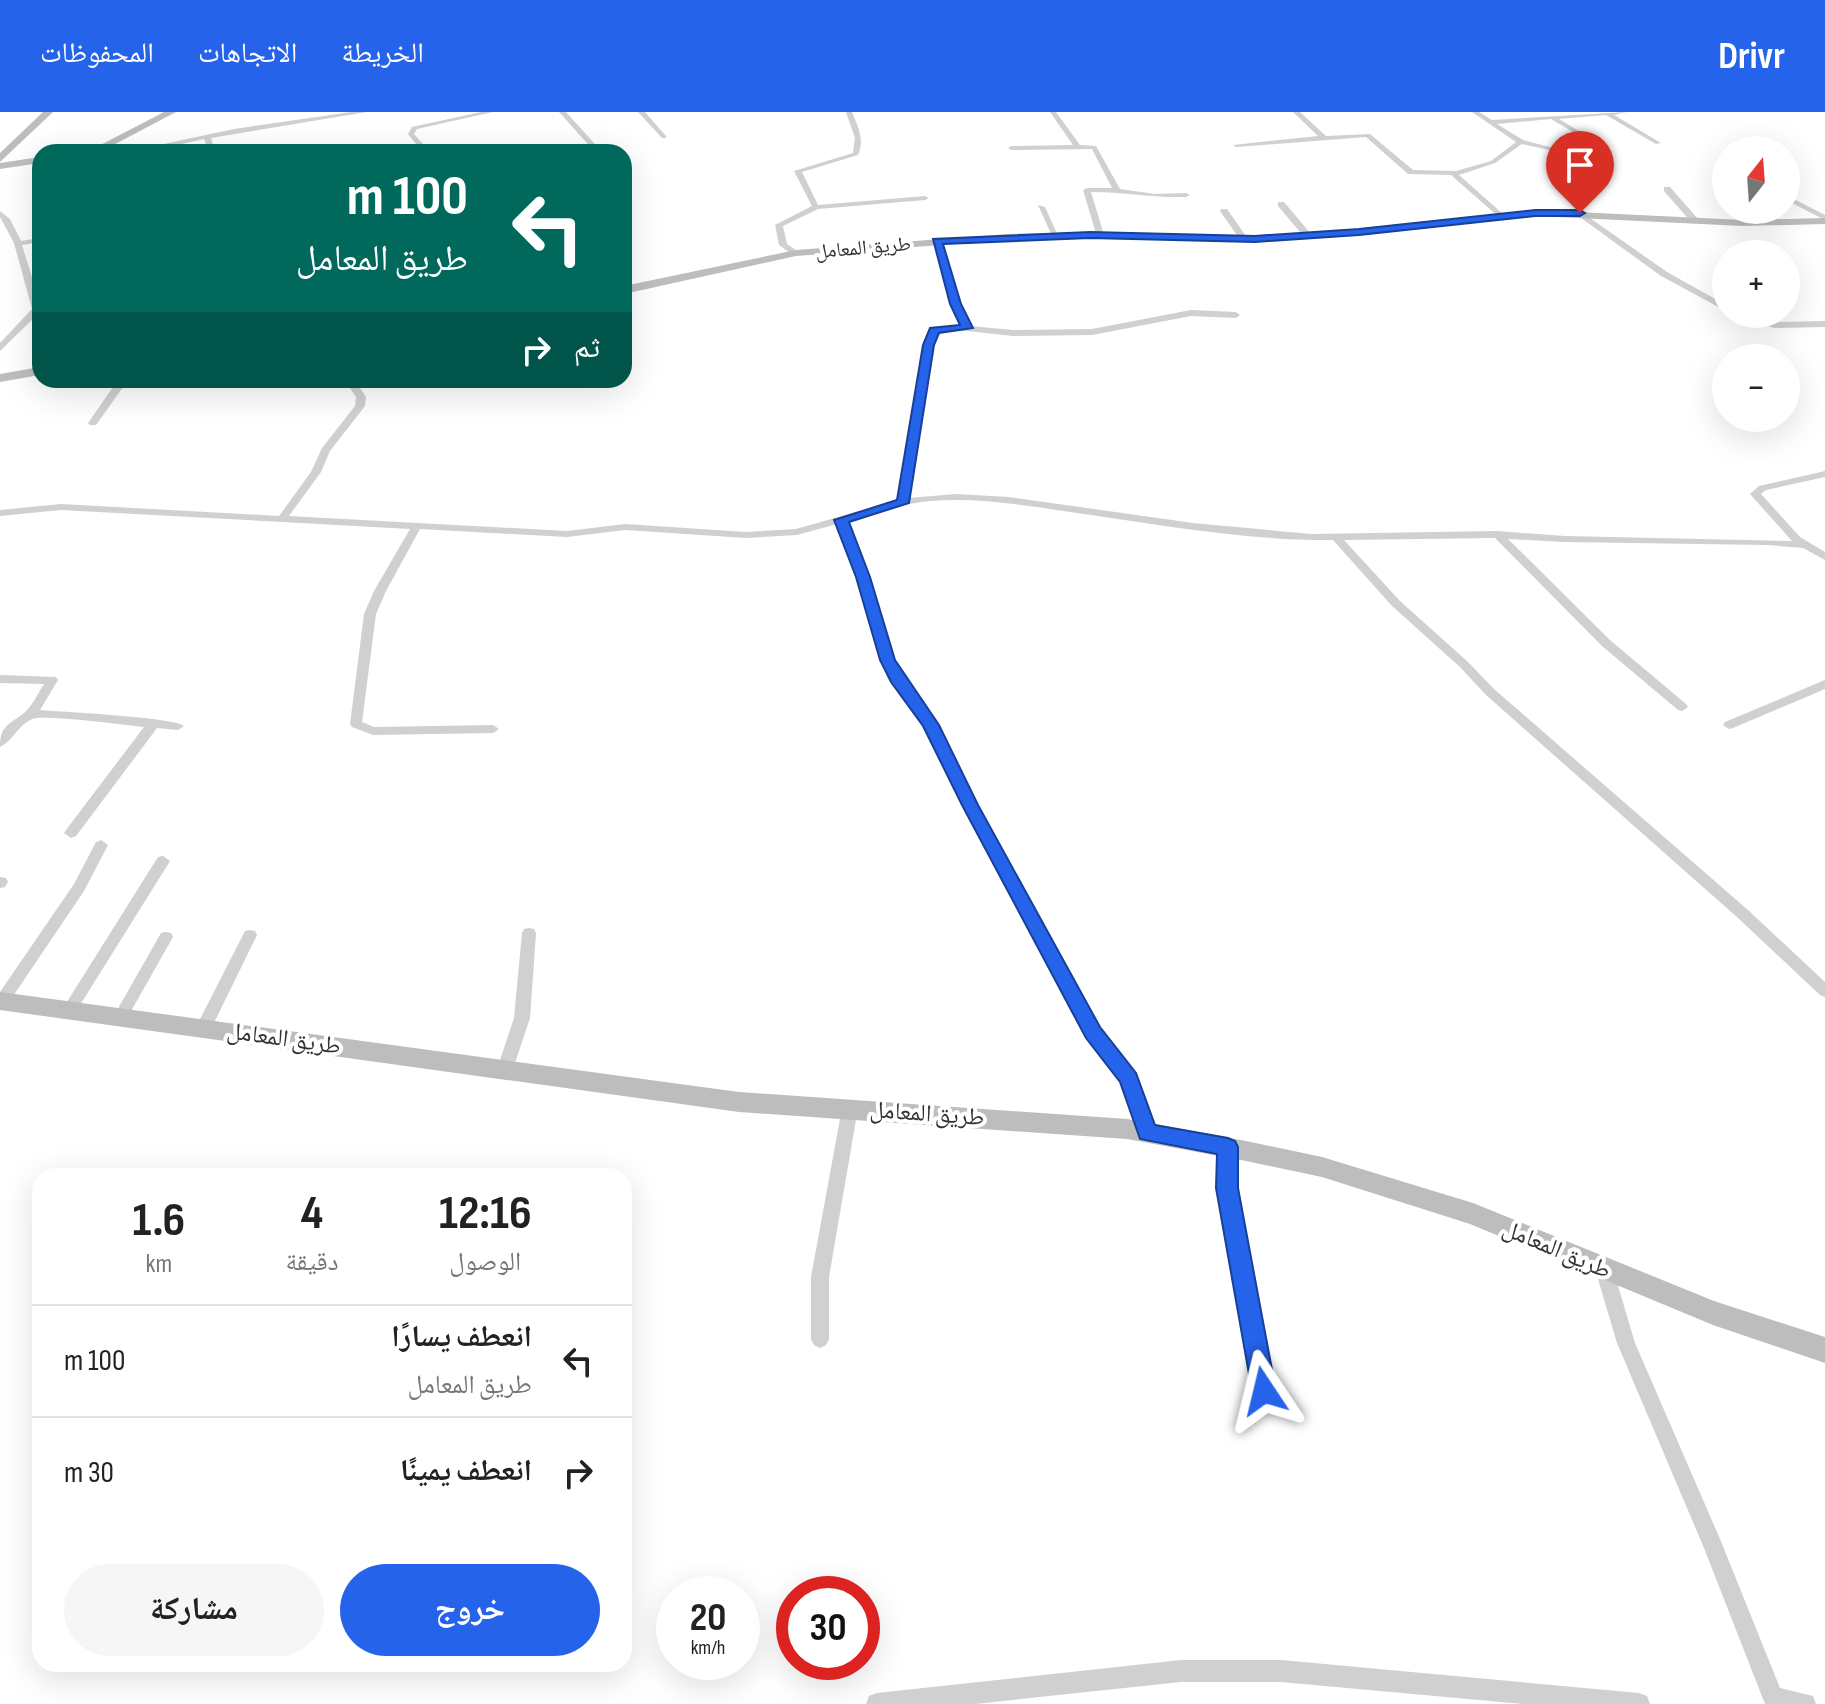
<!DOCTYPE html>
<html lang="ar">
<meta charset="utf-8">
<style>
:root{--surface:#fff;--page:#f6f6f6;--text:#222;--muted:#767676;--line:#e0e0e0;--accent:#2563eb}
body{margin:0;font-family:"Sofia Sans Condensed","Noto Naskh Arabic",sans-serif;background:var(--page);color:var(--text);direction:rtl;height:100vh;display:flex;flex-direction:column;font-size:30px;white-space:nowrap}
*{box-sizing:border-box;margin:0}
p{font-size:26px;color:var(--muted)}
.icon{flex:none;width:44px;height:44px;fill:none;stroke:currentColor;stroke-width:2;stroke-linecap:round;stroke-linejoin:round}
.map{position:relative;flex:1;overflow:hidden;direction:ltr}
.details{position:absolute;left:32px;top:1056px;width:600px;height:504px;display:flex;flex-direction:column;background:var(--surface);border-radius:24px;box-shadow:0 8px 32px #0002;direction:rtl}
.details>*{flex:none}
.banner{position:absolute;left:32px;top:32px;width:600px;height:244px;border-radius:24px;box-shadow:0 8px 32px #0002;direction:rtl;background:#00695c;color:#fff;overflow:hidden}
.needle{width:52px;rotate:17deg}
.fabs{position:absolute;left:1712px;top:24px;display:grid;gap:16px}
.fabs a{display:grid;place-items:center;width:88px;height:88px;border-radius:50%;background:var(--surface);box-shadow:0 8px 32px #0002;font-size:40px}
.speed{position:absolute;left:656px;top:1464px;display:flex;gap:16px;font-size:40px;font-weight:700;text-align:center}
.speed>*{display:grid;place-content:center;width:104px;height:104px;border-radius:50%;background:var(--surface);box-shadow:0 8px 32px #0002;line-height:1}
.speed small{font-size:20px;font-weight:400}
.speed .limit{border:12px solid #d22;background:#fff;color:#111}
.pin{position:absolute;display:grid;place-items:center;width:68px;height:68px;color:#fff;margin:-82px -34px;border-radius:50% 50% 50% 0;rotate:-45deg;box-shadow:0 0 8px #0007}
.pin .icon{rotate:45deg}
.me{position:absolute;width:88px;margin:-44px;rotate:350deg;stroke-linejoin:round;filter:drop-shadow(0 0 6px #0008)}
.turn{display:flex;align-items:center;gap:28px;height:168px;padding:0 32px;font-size:36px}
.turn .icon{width:104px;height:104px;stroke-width:2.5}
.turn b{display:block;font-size:56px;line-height:68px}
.then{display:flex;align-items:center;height:76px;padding:0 32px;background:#0003;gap:16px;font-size:30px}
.eta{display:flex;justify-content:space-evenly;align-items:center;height:136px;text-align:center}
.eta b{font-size:48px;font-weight:700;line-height:56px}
.action{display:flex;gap:16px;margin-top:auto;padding:16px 32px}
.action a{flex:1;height:92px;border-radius:48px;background:var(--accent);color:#fff;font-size:32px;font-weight:700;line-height:92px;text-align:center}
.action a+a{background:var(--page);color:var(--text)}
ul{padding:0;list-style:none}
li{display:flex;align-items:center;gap:24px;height:112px;padding:0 32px;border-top:2px solid var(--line)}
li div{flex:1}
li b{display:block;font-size:30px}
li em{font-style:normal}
header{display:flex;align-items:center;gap:48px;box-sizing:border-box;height:112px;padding:0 40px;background:var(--accent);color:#fff}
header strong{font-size:38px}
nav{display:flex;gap:44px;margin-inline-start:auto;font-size:28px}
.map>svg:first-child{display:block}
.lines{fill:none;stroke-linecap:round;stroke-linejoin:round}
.street{fill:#d0d0d0;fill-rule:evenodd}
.secondary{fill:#bdbdbd;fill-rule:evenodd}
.route{fill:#2563eb;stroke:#184099;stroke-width:2}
.labels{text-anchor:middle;stroke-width:8;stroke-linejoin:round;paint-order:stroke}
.far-street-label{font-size:20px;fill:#333;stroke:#fff}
.street-label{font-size:24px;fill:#333;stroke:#fff}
</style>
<header>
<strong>Drivr</strong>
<nav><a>الخريطة</a><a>الاتجاهات</a><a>المحفوظات</a></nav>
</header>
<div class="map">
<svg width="1825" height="1592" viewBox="0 0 1825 1592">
<rect width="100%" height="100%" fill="#fff"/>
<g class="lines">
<!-- street -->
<g class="street">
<polygon points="351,0 367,0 211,26 215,40 209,40 204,27 159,37 103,40 159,33 234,17"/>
<polygon points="481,0 493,0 417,17 414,22 430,40 423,40 420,37 402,40 417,33 408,22 412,15"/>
<polygon points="559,0 566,0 602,40 595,40"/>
<polygon points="638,0 645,0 666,24 666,26 662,26"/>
<path d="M 846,0 L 852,0 C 858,15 865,28 858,43 L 802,60 L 818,93 L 925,84 L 929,86 L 925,88 L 818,97 L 783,114 L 787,132 L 800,141 L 793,143 L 779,133 L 775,113 L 812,94 L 794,59 L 853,41 L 855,26 Z"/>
<path d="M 1050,0 L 1056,0 L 1080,33 L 1096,34 L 1120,77 L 1155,82 L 1186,81 L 1190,83 L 1186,85 C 1154,86 1123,80 1091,80 L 1104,123 L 1097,125 L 1083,78 L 1087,76 L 1112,76 L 1092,37 L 1011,38 L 1008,36 L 1011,34 L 1073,33 Z"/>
<polygon points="1293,0 1300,0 1326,24 1370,22 1413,58 1456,59 1491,49 1516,30 1472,0 1479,0 1492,8 1627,0 1614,3 1661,31 1656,32 1606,3 1559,7 1602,33 1600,36 1551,7 1497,12 1523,28 1557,37 1554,39 1522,32 1495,51 1459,63 1503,102 1504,104 1500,106 1451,63 1408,62 1366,25 1236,35 1233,33 1318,24"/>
<polygon points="351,32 355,32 363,40 356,40"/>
<polygon points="1664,75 1670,75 1698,107 1698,111 1692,111 1664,79"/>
<polygon points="1786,83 1825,103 1825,108 1786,88"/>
<polygon points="1278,90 1284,90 1311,122 1311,126 1305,126 1278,94"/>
<polygon points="1038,93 1045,95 1059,126 1052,124"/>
<polygon points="1221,97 1227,97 1248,127 1247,129 1241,129 1220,99"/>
<polygon points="0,99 10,107 21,129 40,126 40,130 22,133 40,191 40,200 0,239 0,231 32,197 14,131 0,105"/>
<polygon points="1580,99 1667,160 1726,193 1726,199 1661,164 1577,103 1576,101"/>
<path d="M 937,127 L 941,129 L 959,192 L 970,214 L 1013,218 L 1092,217 L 1191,198 L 1236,200 L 1240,203 L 1236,206 L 1191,204 L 1092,223 L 1013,224 L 967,219 L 938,220 L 933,233 L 909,386 L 955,382 L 1009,385 L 1193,411 L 1311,422 L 1497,419 L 1565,424 L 1792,429 L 1750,382 L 1759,374 L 1825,359 L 1825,365 L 1766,378 L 1761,382 L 1800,425 L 1825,440 L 1825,448 L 1803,436 L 1767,433 L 1565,430 L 1508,427 L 1610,528 L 1686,592 L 1688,595 L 1682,599 L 1678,598 L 1602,534 L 1495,426 L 1344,428 L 1400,489 L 1468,550 L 1494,577 L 1748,798 L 1825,870 L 1825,885 L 1820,883 L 1738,806 L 1486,583 L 1460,555 L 1392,494 L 1333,428 C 1248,429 1155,412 1070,400 C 1024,393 977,385 930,389 C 901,392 874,401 847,409 L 868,465 L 893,548 L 901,566 L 937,613 L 977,693 L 1098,916 L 1135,962 L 1156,1020 L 1154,1025 L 1148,1027 L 1142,1025 L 1140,1020 L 1122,970 L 1088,924 L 963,693 L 926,614 L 890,567 L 881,548 L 858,465 L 837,412 L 797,423 L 746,426 L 625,418 L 567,425 L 420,417 L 386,479 L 376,502 L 362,610 L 374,615 L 493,613 L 499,617 L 493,621 L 373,623 L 352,615 L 350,612 L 364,502 L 374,479 L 410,417 L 61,398 L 0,404 L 0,398 L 61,392 L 279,404 L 311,360 L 322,336 L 355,294 L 356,285 L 348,273 L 350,268 L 360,268 L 358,273 L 366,285 L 365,294 L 330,339 L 321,360 L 289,404 L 567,419 L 625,412 L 746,420 L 796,417 L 898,388 L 925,233 L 930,218 L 934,215 L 962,214 L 951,192 L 933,129 Z"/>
<polygon points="1734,202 1747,202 1775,210 1825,209 1825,215 1774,216"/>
<polygon points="118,268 128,268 96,313 90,313 88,311"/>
<path d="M 0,563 L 56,565 L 58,568 L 40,598 C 63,600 173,605 184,614 L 178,618 L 157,616 L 76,724 L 71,726 L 64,721 L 66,718 L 144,615 C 127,613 42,602 32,607 C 18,613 13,629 0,635 C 0,612 10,613 25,600 C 33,593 38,581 44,572 L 0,571 Z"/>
<polygon points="1825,568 1825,577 1733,616 1729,617 1723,613 1725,610"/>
<polygon points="101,728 108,733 84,779 7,893 0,894 0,880 74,772 96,730"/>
<polygon points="163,744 170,749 75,901 70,903 65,901 63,897 65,893 158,745"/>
<polygon points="0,765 6,766 8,770 5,775 0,776"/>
<polygon points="529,816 534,817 536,821 530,906 513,957 510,962 505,963 500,962 497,957 514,906 522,821 524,817"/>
<polygon points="250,818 255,819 257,823 212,915 209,919 204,921 199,919 196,915 245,819"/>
<polygon points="166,820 171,821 173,825 126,908 121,910 116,908 113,904 116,900 161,821"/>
<polygon points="850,989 856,991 858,996 829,1165 829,1227 826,1233 820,1236 814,1233 811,1227 811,1165 842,996 844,991"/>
<polygon points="1228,1028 1234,1030 1236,1035 1235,1076 1273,1279 1271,1286 1264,1288 1257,1286 1255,1279 1219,1076 1220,1035 1222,1030"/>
<polygon points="1604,1149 1610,1151 1613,1157 1635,1231 1720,1427 1780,1576 1813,1584 1816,1592 1765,1592 1704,1436 1617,1231 1595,1157 1598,1151"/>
<polygon points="1181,1548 1281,1548 1639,1581 1647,1584 1650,1592 1523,1592 1281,1570 1181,1570 975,1592 866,1592 869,1584 877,1581"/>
</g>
<!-- secondary -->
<g class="secondary">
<polygon points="43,0 53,0 0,50 0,41"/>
<polygon points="164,0 176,0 100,40 87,40"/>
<polygon points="40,45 40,51 0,57 0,51"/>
<polygon points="1535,98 1743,108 1825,106 1825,112 1743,114 1535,104 1359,123 1255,130 1090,126 1007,128 796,144 624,182 624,174 796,138 1007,122 1090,120 1255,124 1359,117"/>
<polygon points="40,255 40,263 0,270 0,262"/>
<polygon points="0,880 739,980 1127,1007 1246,1029 1322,1045 1473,1091 1714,1189 1825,1225 1825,1251 1713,1213 1470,1112 1322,1065 1246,1049 1127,1027 739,1000 0,898"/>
</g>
</g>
<!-- route -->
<polygon class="route" points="1535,98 1580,98 1585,101 1580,104 1535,104 1359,123 1255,130 1090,126 943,132 961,192 973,216 939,221 934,233 909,391 849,410 870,465 895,548 939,613 978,693 1100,915 1136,961 1155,1013 1228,1026 1235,1029 1238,1035 1238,1076 1276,1279 1273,1288 1264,1291 1255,1288 1252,1279 1216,1076 1217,1042 1140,1027 1120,970 1086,926 962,693 923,614 891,570 880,548 856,465 834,408 897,388 923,233 930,216 960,213 950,192 933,127 1090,120 1255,124 1359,117"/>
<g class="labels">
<!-- far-street labels -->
<g class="far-street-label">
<text transform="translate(863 135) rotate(-5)" y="7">طريق المعامل</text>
</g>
<!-- street labels -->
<g class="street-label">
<text transform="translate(284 926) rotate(8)" y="8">طريق المعامل</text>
<text transform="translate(927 1001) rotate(4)" y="8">طريق المعامل</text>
<text transform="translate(1557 1137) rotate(23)" y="8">طريق المعامل</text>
</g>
</g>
</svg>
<div class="fabs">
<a><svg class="needle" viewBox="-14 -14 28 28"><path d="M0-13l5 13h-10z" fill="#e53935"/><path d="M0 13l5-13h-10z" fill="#767676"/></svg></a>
<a>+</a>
<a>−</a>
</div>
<div class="speed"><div>20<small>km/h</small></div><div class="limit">30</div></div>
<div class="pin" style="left:1580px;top:101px;background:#d93025"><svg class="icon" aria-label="arrive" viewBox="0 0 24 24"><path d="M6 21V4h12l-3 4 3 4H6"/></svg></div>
<svg class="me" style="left:1264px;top:1279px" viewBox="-20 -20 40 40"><path d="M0-17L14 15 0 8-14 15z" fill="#2563eb" stroke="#fff" stroke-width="4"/></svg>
<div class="banner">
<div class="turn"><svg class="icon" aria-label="left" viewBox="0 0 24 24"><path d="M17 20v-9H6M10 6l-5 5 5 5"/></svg><div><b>100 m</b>طريق المعامل</div></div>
<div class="then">ثم<svg class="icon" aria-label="right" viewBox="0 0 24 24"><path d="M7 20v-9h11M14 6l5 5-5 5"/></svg></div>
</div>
<section class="details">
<div class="eta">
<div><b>12:16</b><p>الوصول</p></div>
<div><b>4</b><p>دقيقة</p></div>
<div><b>1.6</b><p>km</p></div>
</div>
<ul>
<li><svg class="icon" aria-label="left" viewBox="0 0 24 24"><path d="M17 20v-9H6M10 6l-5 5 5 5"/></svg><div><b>انعطف يسارًا</b><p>طريق المعامل</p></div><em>100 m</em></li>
<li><svg class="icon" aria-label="right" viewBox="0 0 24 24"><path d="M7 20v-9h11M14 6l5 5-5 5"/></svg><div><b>انعطف يمينًا</b></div><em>30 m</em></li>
</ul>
<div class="action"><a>خروج</a><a>مشاركة</a></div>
</section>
</div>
